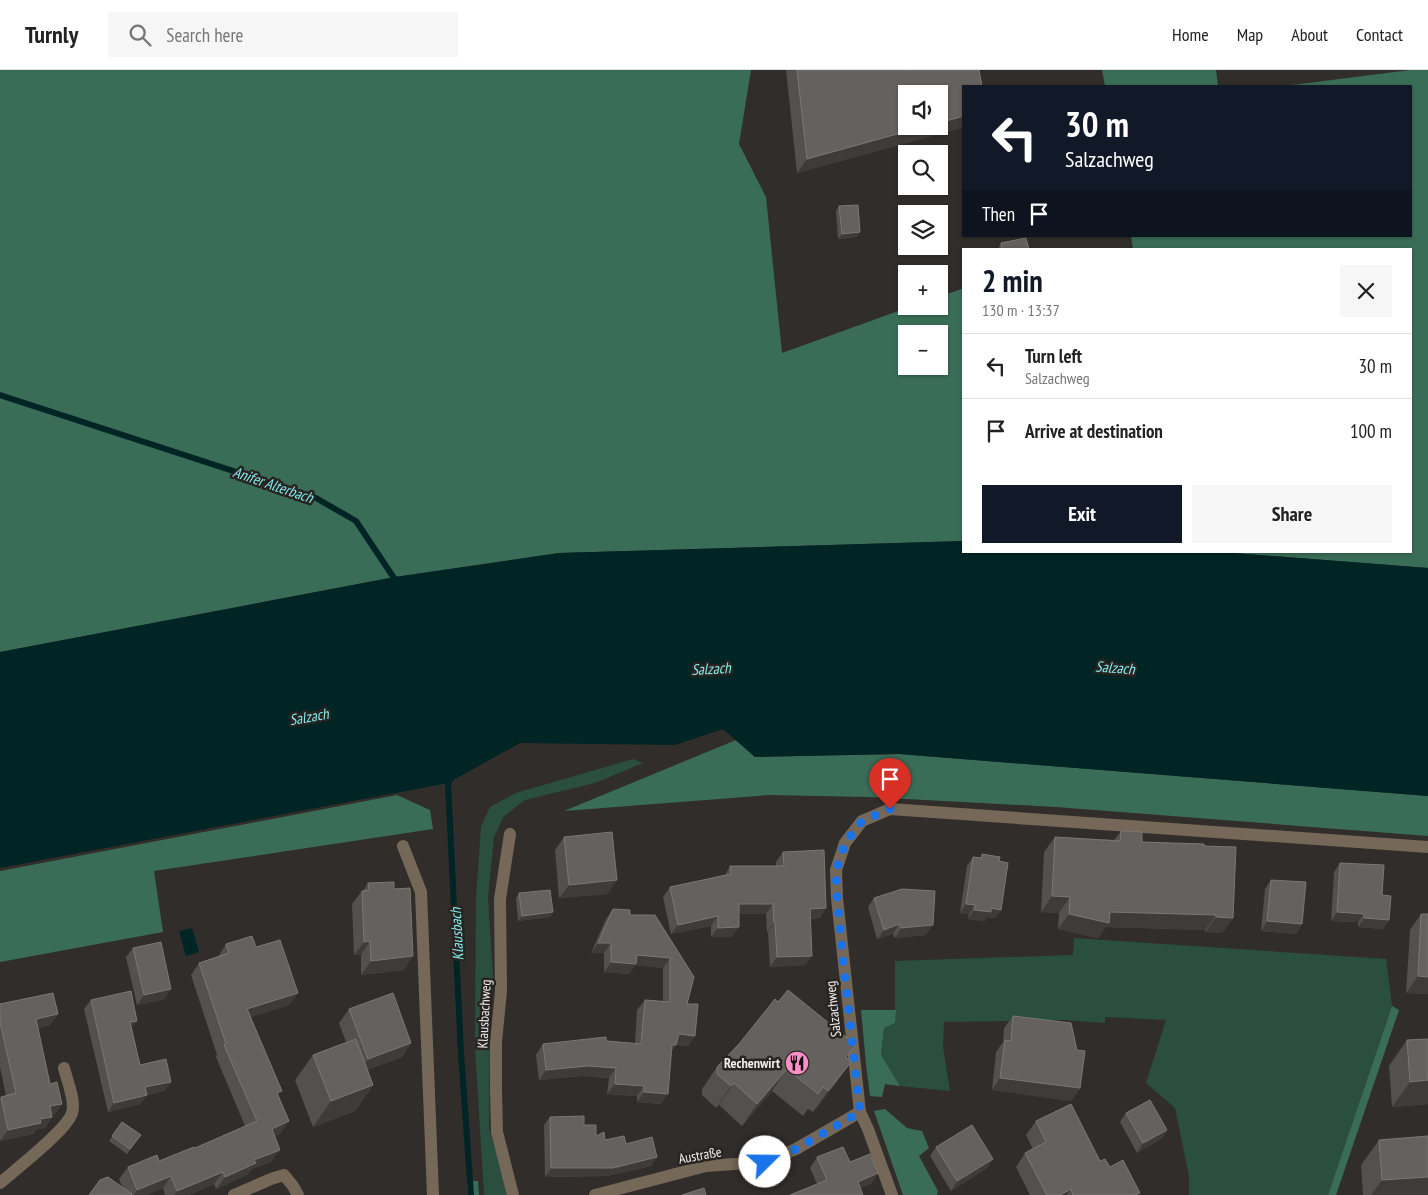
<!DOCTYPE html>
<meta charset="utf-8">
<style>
:root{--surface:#fff;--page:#f6f6f6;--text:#222;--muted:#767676;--line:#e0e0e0;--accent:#111827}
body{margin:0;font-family:"PT Sans Narrow",sans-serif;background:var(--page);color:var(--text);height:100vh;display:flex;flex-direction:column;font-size:19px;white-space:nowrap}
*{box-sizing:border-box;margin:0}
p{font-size:16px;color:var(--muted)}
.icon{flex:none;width:28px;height:28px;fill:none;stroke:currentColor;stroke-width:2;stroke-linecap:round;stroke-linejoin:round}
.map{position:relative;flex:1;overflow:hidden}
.details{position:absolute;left:962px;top:178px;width:450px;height:305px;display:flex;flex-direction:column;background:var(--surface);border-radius:0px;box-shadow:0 1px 4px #0004}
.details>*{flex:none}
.top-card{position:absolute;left:962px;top:15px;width:450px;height:152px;border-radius:0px;box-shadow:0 1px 4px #0004;background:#111827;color:#fff;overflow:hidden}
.tools{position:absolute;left:898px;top:15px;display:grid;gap:10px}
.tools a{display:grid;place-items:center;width:50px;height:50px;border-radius:0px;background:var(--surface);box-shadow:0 1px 4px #0004;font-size:25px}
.pin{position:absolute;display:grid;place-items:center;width:42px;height:42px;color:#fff;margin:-51px -21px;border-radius:50% 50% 50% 0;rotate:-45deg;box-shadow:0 0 5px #0007}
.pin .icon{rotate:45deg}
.me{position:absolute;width:55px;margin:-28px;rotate:68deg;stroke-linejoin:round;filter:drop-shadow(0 0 4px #0008)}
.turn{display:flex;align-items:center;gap:18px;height:105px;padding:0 20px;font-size:22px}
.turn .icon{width:65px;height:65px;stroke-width:2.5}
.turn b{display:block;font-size:35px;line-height:42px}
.then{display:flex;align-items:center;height:48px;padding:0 20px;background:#0003;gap:10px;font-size:19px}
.round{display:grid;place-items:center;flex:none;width:52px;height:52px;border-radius:0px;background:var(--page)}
.headline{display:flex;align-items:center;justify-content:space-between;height:85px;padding:0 20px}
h1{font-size:30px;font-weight:800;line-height:38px;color:var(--accent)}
.cta{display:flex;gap:10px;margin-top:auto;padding:10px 20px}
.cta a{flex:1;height:58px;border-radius:0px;background:var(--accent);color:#fff;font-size:20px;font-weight:800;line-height:58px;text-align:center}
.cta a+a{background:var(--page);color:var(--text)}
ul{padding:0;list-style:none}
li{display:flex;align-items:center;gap:15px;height:65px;padding:0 20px;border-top:1px solid var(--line)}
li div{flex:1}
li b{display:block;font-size:19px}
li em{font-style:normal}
header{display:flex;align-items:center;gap:30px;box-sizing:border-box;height:70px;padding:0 25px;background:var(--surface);border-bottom:1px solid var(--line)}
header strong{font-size:24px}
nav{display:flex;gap:28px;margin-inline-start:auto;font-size:18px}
.search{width:350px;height:45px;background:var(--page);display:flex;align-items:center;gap:12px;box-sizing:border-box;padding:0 18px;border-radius:0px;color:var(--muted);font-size:19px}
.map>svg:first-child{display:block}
.green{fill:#2a4f3f}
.forest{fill:#3a6d57;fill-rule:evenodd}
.water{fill:#012425}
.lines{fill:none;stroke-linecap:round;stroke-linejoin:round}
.stream{stroke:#012425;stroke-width:6}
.minor{stroke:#766858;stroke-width:12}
.wall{fill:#54504e}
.shaded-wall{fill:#3f3b39}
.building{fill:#65615f;stroke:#7b7775}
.route{stroke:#1a73e8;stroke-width:9;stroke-dasharray:0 16.2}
.labels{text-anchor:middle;stroke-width:5;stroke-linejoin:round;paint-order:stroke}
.street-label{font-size:14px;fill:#f1efed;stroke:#272422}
.poi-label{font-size:14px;font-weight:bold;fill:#f1efed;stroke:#272422;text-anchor:end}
.water-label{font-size:15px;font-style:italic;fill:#85ebed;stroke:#272422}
</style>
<header>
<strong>Turnly</strong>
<div class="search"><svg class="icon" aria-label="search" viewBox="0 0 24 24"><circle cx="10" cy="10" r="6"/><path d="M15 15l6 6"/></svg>Search here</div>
<nav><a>Home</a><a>Map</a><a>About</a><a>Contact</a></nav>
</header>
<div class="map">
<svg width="1428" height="1125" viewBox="0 0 1428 1125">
<rect width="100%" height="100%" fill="#312d2b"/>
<!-- green -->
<g class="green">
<polygon points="633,689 643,693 595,713 525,730 504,746 494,767 488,827 493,908 490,947 489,1059 506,1114 507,1122 506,1125 484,1125 475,977 476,828 481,757 490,737 516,723"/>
<polygon points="1074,868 1386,889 1392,936 1328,1125 1189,1125 1189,1106 1175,1038 1146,1013 1166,950 1105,947 1105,953 1064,950 944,952 943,977 950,1021 900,1016 881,985 884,958 895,953 895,891 1073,885"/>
</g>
<!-- forest -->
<g class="forest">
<path d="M 0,0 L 751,0 L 739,74 L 766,127 L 782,283 L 912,236 L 939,236 L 939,227 L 964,218 L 964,471 L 559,483 L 395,507 L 0,582 ZM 906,264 L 939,264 L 939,296 L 906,296 Z"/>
<polygon points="1102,0 1216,0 1218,16 1105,16"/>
<polygon points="1410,0 1428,0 1428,498 1207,481 1411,481 1411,179 1133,179 1131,166 1411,166 1411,16 1284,16"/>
<polygon points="736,670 755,687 899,684 1428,726 1428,766 1056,737 869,727 769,725 564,741"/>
<polygon points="397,725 430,740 433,759 154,801 163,862 0,892 0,801"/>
<polygon points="1392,936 1399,940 1336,1125 1328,1125"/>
<polygon points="861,940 896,940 895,953 884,958 881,985 900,1016 885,1014 882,1027 870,1026 866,994"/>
<polygon points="885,1039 907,1058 922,1061 929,1078 919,1086 938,1121 937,1125 903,1125 874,1041"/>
<polygon points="467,1111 478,1111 479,1125 468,1125"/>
</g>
<!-- water -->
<g class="water">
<polygon points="964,471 964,481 1207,481 1428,498 1428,726 899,684 755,687 723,659 675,675 520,673 448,713 0,798 0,582 395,507 559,483"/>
<polygon points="192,858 199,882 186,886 179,861"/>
</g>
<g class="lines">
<!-- stream -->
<g class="stream">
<polyline points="0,325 316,428 356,451 398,514"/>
<polyline points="451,708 448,713 461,983 471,1125"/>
</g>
<!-- minor -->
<g class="minor">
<polyline points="510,764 500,829 501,921 496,972 496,1021 497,1062 513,1125"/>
<polyline points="403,776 421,822 433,1125"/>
<path d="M 0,1113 C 15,1100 67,1060 72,1043 C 76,1032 67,1010 64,998"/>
<polyline points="234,1125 271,1109 284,1105 293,1116 298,1125"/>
<polyline points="595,1125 706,1096 765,1092 796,1079 860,1042"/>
<polyline points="892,1125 868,1059 860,1042 837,828 836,800 845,773 862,751 890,739 1428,777"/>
</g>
</g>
<!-- wall -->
<g class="wall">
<polygon points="786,0 905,0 905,1 964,16 964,57 797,103"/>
<polygon points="839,136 860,162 857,167 838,169 836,141"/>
<polygon points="1001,173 1029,179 998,179"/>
<polygon points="1121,761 1142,772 1204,776 1233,848 1222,863 1205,862 1205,860 1106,857 1098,868 1058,859 1059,843 1041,842 1044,782 1055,767 1114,770"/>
<polygon points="564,767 608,824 559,828 555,780"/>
<polygon points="783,782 826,838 820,848 810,849 806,895 770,897 768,862 767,862 766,844 739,844 732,867 711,867 711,856 671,864 663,827 670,817 725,805 730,796 776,796 776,792"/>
<polygon points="982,784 999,791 1001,840 995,848 987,847 984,851 968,849 969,844 960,843 967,796 973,787 980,788"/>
<polygon points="1340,793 1382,825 1389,850 1383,859 1358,857 1358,852 1331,851 1334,802"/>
<polygon points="1271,810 1302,854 1296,864 1261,861 1265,819"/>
<polygon points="368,813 394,819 404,900 361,905 361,885 354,885 352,834 362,821 363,821"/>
<polygon points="519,823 553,842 550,847 518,851 516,828"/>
<polygon points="874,828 926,865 895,868 893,864 877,869 868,837"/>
<polygon points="613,839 630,845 655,845 687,934 695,966 688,976 676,975 671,982 661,1034 637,1032 637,1026 607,1024 609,1008 581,1006 539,1010 536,985 543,974 606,971 635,973 637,940 645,930 663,931 663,898 635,895 629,904 604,902 604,883 591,883 606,849"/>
<polygon points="1421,844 1428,924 1406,923 1410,860"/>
<polygon points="226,874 256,877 298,923 289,935 251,947 279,1026 281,1063 275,1066 271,1092 252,1099 247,1105 216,1119 214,1114 189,1125 165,1125 163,1118 147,1125 89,1125 123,1118 119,1109 128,1097 159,1091 195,1078 245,1056 216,987 217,985 191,905 199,893 218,887"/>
<polygon points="133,878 165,929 137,935 126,887"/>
<polygon points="91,930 137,951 131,958 140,995 171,1012 164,1021 147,1025 140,1034 108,1042 84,939"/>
<polygon points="0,934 58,944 50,955 38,958 50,1014 62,1034 54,1045 52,1045 52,1047 45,1058 37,1059 33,1064 0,1071 0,1028 1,1027 6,1026 0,997"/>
<polygon points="349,939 411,973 402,987 367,1000 373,1015 355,1041 313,1057 295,1010 313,985 346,972 339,953"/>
<polygon points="1013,946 1080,1018 1071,1031 992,1020 996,982 1003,972 1004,958"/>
<polygon points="1428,969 1428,1034 1392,1037 1389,996 1407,970"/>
<polygon points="847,988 851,992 836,1013 813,1042 808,1039 803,1046 772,1021 742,1056 719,1035 716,1038 702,1025 702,1019 717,997"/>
<polygon points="1126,1043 1167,1060 1161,1069 1137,1083 1120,1052"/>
<polygon points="550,1047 584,1055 596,1066 605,1070 626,1074 657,1087 651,1096 607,1106 545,1107 544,1055"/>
<polygon points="1036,1051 1110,1097 1138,1125 1030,1125 1016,1097 1025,1083 1033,1079 1026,1065"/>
<polygon points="122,1052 141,1065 127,1084 109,1071"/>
<polygon points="1428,1065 1428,1125 1363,1125 1361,1095 1379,1070 1427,1066"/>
<polygon points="936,1077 993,1089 987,1098 951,1121 930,1086"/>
<polygon points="817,1087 850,1092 878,1103 871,1114 860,1118 817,1114 810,1098"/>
</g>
<!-- shaded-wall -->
<g class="shaded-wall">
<polygon points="964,46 964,57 797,103 807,89 926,56 939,56 939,53"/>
<polygon points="860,162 857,167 838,169 842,164"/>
<polygon points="617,810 608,824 559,828 569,815"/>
<polygon points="1052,826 1070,827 1059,843 1041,842"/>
<polygon points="739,834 773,834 766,844 732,844"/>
<polygon points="966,834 975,835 969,844 960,843"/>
<polygon points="826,838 820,848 803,849 810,839"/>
<polygon points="991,838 1001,840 995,848 987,847 984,851 968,849 974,840"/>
<polygon points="553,842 550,847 518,851 522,846"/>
<polygon points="1110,842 1216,845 1205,860 1106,857 1098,868 1058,859 1069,844"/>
<polygon points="1337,842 1364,844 1358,852 1331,851"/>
<polygon points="718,846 711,856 671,864 678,855"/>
<polygon points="1216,847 1233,848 1222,863 1205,862"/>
<polygon points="1364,848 1389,850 1383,859 1358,857"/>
<polygon points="1267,851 1302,854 1296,864 1261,861"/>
<polygon points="774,853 775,853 768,862 767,862"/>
<polygon points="899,854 893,864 877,869 884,860"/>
<polygon points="933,855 926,865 895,868 901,858"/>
<polygon points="739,857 732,867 711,867 718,858"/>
<polygon points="370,871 361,885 354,885 364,872"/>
<polygon points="598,873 611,873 604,883 591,883"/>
<polygon points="637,885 670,888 663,898 635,895 629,904 604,902 611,892"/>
<polygon points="413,886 404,900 361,905 371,891"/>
<polygon points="812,886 806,895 770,897 777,887"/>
<polygon points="1418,906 1428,907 1428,924 1406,923"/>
<polygon points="171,919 165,929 137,935 144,925"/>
<polygon points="298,923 289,935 239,951 247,939"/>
<polygon points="58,944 50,955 28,960 36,949"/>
<polygon points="137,951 130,960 130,952"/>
<polygon points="679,964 695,966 688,976 672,974"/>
<polygon points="411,973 402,987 358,1003 368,989"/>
<polygon points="672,975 676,975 669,985"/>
<polygon points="851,992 836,1013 813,1042 828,1021"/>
<polygon points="588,996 616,998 609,1008 581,1006 539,1010 546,1000"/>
<polygon points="787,999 772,1021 742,1056 757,1034"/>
<polygon points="1000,1008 1080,1018 1071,1031 992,1020"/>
<polygon points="1428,1010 1428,1034 1392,1037 1410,1012"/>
<polygon points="171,1012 164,1021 139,1026 145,1017"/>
<polygon points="734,1013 719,1035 716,1038 731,1016"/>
<polygon points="615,1014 644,1016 637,1026 607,1024"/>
<polygon points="373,1015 355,1041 313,1057 331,1031"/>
<polygon points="644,1022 668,1024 661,1034 637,1032"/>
<polygon points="147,1025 140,1034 108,1042 114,1033"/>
<polygon points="62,1034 54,1045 42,1047 50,1036"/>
<polygon points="52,1047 45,1058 37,1059 33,1064 0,1071 8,1060 40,1049"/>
<polygon points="289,1051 281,1063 263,1071 272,1059"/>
<polygon points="1167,1060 1161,1069 1137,1083 1143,1073"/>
<polygon points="280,1080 271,1092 252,1099 247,1105 216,1119 225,1107 254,1090"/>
<polygon points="657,1087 651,1096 607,1106 545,1107 551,1098"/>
<polygon points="993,1089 987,1098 951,1121 957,1111"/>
<polygon points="223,1102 214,1114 189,1125 174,1125 177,1121"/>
<polygon points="878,1103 871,1114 850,1122 858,1112"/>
<polygon points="171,1106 163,1118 147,1125 134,1125 137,1120"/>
<polygon points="1428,1107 1428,1125 1371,1125 1382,1110"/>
<polygon points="1071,1119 1067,1125 1060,1125"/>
</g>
<!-- building -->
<g class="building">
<polygon points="797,0 905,0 905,1 907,0 979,0 982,16 964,16 964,46 939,53 939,24 906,24 906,56 926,56 807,89"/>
<polygon points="858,135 860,162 842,164 839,136"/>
<polygon points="1026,168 1029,179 1002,179 1001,173"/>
<polygon points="1121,761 1142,762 1142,772 1204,774 1204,776 1236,777 1233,848 1216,847 1216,845 1110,842 1109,853 1069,844 1070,827 1052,826 1055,767 1120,771"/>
<polygon points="612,762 617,810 569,815 564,767"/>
<polygon points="824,780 826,838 810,839 812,886 777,887 775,853 774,853 773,834 739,834 739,857 718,858 718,846 678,855 670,817 731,804 730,796 784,796 783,782"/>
<polygon points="982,784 1000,787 999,791 1008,793 1001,840 991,838 991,842 974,840 975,835 966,834 973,787 982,788"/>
<polygon points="1340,793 1384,795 1382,825 1391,826 1389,850 1364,848 1364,844 1337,842"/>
<polygon points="1271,810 1306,812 1302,854 1267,851"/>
<polygon points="394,812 394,819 410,818 413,886 371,891 370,871 364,872 362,821 369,820 368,813"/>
<polygon points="902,819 935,821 933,855 901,858 899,854 884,860 874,828"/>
<polygon points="550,820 553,842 522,846 519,823"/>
<polygon points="613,839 630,840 630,845 655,845 694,907 687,934 698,934 695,966 679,964 676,975 672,975 668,1024 644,1022 644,1016 615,1014 616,998 588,996 546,1000 543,974 606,967 606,971 641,974 645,930 670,932 670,888 637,885 636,894 611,892 611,873 598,873"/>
<polygon points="1421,844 1428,844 1428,907 1418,906"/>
<polygon points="252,866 256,877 280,870 298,923 247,939 282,1021 277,1023 289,1051 272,1059 280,1080 254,1090 256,1093 225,1107 223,1102 177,1121 171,1106 137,1120 128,1097 157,1085 159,1091 194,1077 195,1078 257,1051 224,975 226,974 199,893 229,883 226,874"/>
<polygon points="161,872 171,919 144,925 133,878"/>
<polygon points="788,920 856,975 846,987 851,992 828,1021 823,1017 818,1024 787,999 757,1034 734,1013 731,1016 717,1004 717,997 739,974 775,929 778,932"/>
<polygon points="131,921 137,951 130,952 140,995 166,989 171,1012 145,1017 147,1025 114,1033 91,930"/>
<polygon points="53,923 58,944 36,949 50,1014 57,1012 62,1034 50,1036 52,1047 40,1049 41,1053 8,1060 1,1027 16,1023 0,952 0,934"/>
<polygon points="393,923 411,973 368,989 349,939"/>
<polygon points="1013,946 1071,953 1077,980 1085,981 1080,1018 1000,1008 1005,970 1011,971"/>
<polygon points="356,969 373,1015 331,1031 313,985"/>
<polygon points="1428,969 1428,1010 1410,1012 1407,970"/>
<polygon points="1150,1030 1167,1060 1143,1073 1126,1043"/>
<polygon points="1071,1034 1100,1091 1105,1089 1110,1097 1123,1090 1140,1123 1135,1125 1073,1125 1071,1119 1060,1125 1047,1125 1025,1083 1046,1072 1036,1051"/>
<polygon points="584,1046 584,1055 596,1055 596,1066 604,1062 605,1070 624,1066 626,1074 652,1067 657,1087 613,1098 551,1098 550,1047"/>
<polygon points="122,1052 141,1065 130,1079 112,1066"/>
<polygon points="972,1055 993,1089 957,1111 936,1077"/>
<polygon points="1428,1066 1428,1107 1382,1110 1379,1070"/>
<polygon points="843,1077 850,1092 870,1084 878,1103 858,1112 863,1125 790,1125 827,1110 817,1087"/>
<polygon points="108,1107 132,1124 131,1125 89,1125 100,1110"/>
<polygon points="704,1118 706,1125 682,1125"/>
</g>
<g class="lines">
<!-- route -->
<polyline class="route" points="765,1092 796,1079 860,1042 843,890 837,828 836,800 845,773 862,751 890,739"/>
</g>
<!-- icons -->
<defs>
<g id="restaurant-disc" transform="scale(1.25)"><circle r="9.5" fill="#fb8fc6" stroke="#272422"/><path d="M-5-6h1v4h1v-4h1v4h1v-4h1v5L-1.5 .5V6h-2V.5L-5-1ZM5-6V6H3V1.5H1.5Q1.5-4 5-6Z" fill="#111"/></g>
</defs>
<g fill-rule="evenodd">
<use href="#restaurant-disc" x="797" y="993"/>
</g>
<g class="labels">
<!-- street labels -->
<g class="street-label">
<text transform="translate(833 939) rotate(-96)" y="5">Salzachweg</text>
<text transform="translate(484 944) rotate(-87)" y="5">Klausbachweg</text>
<text transform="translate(700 1085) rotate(-10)" y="5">Austraße</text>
</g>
<!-- poi labels -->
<g class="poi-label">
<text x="780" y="998">Rechenwirt</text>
</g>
<!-- water labels -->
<g class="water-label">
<text transform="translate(273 415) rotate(19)" y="5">Anifer Alterbach</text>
<text transform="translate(1115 598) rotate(4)" y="5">Salzach</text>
<text transform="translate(711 599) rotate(-3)" y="5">Salzach</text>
<text transform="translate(309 647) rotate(-10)" y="5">Salzach</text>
<text transform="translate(457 864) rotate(-93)" y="5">Klausbach</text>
</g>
</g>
</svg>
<div class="tools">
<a><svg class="icon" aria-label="sound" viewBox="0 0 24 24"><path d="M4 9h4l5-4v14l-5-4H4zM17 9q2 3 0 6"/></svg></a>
<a><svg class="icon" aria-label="search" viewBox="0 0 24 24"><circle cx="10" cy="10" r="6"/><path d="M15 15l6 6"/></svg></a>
<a><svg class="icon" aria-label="layers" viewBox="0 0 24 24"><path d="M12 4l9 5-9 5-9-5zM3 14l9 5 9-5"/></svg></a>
<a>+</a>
<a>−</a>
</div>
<div class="pin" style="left:890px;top:739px;background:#d93025"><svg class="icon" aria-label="arrive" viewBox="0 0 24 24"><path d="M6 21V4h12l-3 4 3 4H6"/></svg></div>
<svg class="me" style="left:765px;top:1092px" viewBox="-20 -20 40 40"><circle r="19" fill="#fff"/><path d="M0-13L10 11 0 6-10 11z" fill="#1a73e8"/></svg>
<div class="top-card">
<div class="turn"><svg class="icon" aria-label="left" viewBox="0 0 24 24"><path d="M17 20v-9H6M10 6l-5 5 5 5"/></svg><div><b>30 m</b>Salzachweg</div></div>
<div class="then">Then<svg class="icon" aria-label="arrive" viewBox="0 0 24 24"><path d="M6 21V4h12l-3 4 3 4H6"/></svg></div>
</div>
<section class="details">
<div class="headline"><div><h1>2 min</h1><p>130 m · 13:37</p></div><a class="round"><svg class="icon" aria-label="close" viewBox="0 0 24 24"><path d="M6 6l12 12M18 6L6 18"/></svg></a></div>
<ul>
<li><svg class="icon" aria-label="left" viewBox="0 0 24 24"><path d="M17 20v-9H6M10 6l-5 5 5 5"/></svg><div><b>Turn left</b><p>Salzachweg</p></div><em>30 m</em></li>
<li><svg class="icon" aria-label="arrive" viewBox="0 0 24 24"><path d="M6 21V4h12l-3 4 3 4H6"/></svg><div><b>Arrive at destination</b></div><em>100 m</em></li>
</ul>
<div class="cta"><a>Exit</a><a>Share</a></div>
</section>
</div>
